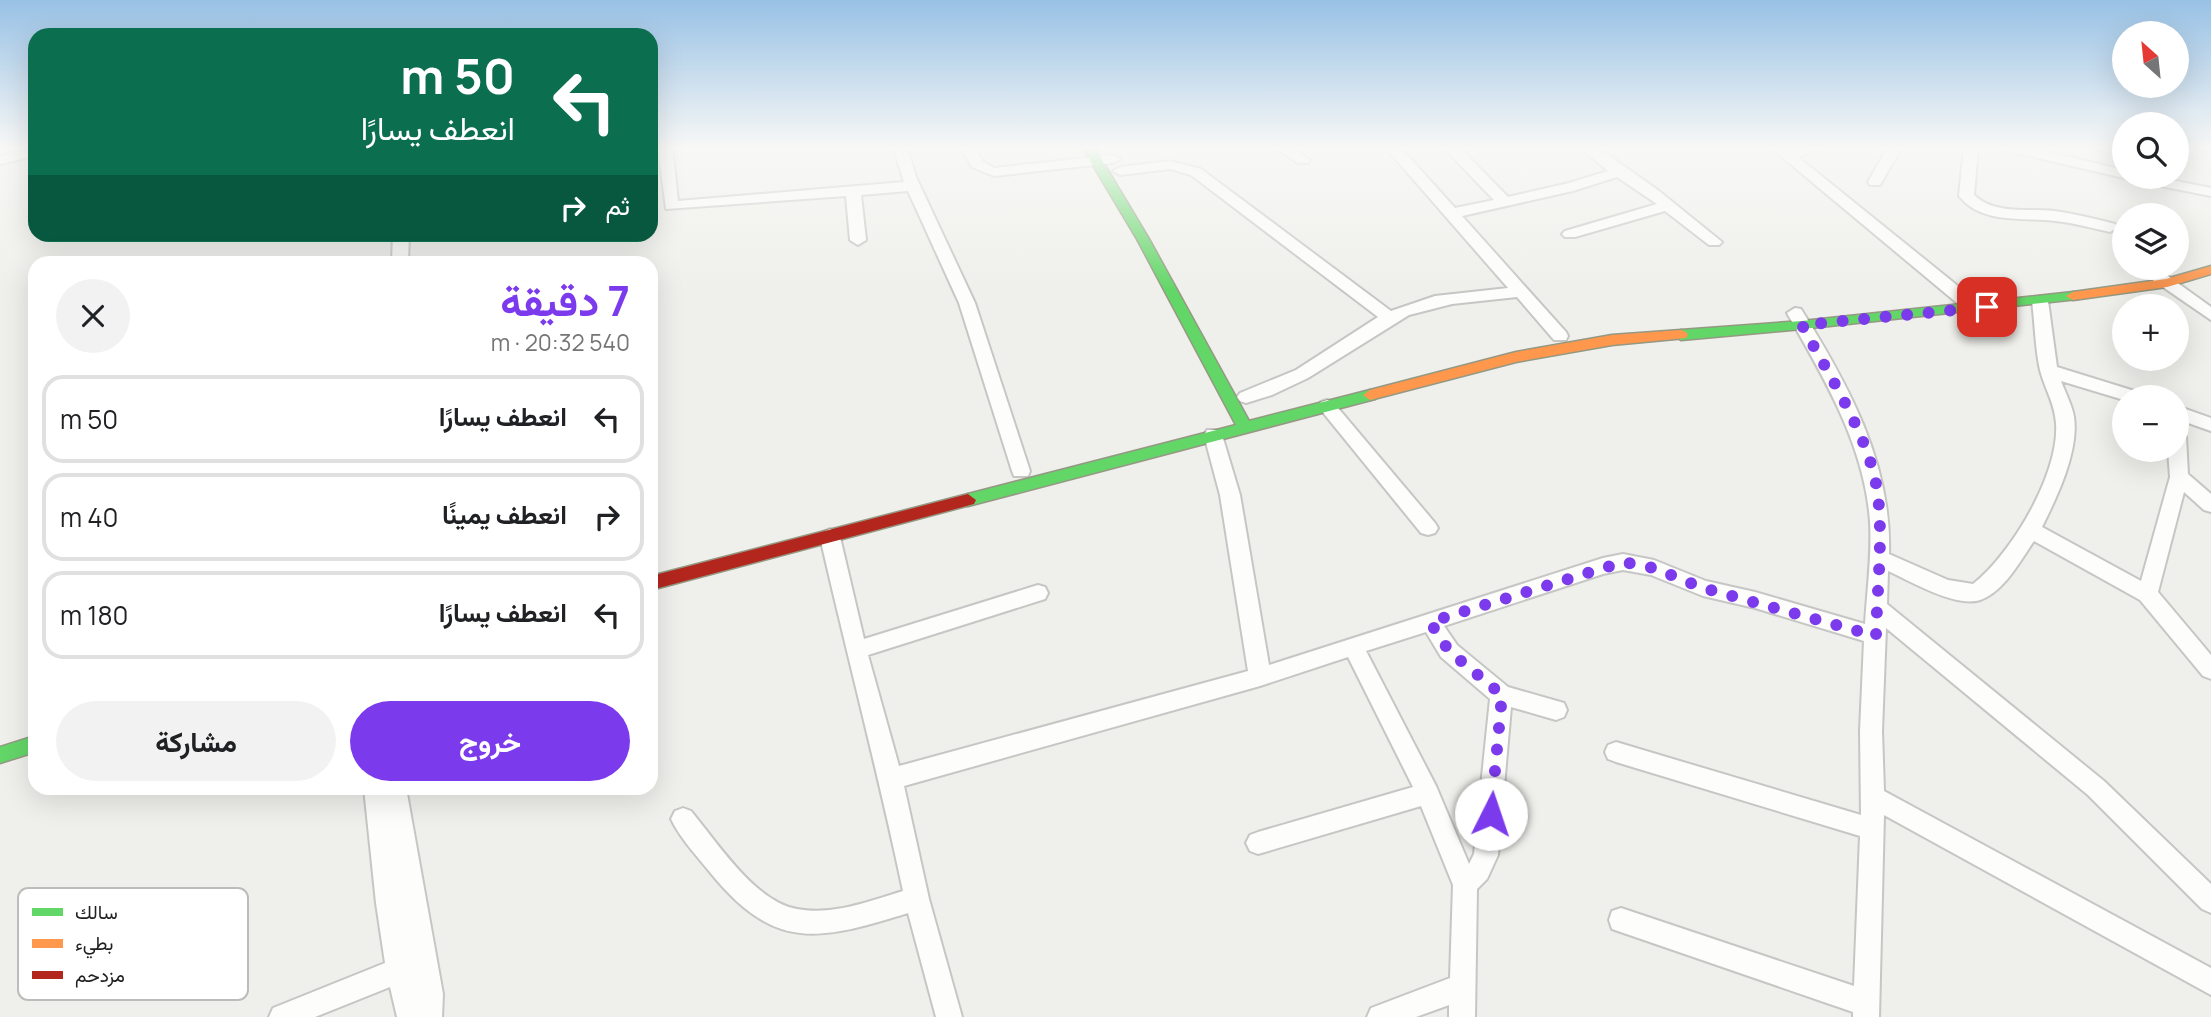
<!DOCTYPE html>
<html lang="ar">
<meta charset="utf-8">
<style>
:root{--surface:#fff;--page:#f2f2f2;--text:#202124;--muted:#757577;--line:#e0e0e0;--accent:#7c3aed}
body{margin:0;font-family:Manrope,Vazirmatn,sans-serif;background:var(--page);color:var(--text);direction:rtl;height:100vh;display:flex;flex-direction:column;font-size:26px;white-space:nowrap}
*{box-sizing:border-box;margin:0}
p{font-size:23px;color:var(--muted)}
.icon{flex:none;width:38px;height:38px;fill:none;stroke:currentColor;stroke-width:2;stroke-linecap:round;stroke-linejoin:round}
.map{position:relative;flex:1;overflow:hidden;direction:ltr}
.side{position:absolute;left:28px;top:256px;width:630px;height:539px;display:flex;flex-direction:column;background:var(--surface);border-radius:21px;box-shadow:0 7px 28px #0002;direction:rtl}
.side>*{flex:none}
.banner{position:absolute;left:28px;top:28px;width:630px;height:214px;border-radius:21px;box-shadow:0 7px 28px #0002;direction:rtl;background:#0b6e4f;color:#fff;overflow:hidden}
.needle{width:46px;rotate:333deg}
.fabs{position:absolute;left:2112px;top:21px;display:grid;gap:14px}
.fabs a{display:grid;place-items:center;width:77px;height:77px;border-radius:50%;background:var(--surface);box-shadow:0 7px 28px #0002;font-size:35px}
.pin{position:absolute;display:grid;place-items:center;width:60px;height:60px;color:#fff;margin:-30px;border-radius:14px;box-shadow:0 4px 10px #0006}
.me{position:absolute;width:77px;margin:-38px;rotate:4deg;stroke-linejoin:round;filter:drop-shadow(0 0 5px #0008)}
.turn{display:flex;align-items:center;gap:24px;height:147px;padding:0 28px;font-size:32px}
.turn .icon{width:91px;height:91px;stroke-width:2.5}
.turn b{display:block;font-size:49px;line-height:60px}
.then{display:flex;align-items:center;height:66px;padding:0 28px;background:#0003;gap:14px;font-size:26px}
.round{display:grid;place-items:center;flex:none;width:74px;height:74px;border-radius:37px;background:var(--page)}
.head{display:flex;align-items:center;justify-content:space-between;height:119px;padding:0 28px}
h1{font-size:42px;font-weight:700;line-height:52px;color:var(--accent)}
.button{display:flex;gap:14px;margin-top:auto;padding:14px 28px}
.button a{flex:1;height:80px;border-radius:42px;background:var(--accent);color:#fff;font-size:28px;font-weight:700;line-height:80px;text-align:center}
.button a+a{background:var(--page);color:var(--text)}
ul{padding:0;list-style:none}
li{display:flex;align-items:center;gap:21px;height:88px;margin:0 14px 10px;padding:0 14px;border:4px solid var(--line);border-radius:21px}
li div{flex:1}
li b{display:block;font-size:26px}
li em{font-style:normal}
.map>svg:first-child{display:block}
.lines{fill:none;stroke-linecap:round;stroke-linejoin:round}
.street-casing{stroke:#c6c6c4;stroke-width:4}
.fast-casing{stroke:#949983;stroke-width:3}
.slow-casing{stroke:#949983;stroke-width:3}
.jam-casing{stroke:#949983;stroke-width:3}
.street{fill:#fdfdfc;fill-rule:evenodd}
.fast{fill:#63d668;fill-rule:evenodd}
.slow{fill:#ff974d;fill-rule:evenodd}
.jam{fill:#b3261e;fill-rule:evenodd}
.route{stroke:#7c3aed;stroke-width:12;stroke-dasharray:0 21.6}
.key{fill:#fff;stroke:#bcbcbc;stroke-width:2}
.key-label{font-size:19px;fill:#212121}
</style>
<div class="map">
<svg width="2211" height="1017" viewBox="0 0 2211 1017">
<rect width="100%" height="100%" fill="#efefeb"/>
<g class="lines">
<!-- street casing -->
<g class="street-casing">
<g id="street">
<polygon points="658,147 672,147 678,201 904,182 893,147 907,147 916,177 975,303 1030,471 1028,476 1014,476 1012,471 959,303 908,191 861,195 866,240 858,245 850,240 846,196 666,209"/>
<polygon points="961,147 975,147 982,161 994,168 1113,155 1120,159 1113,163 994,176 972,167"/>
<polygon points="1274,147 1292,147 1310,160 1308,163 1298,163"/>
<polygon points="1385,147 1400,147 1455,208 1494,200 1443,147 1459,147 1508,197 1569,183 1608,171 1580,147 1597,147 1659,191 1722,242 1719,245 1709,245 1665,211 1575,237 1565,237 1562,234 1565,231 1657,204 1617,177 1573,191 1462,216 1566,332 1568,336 1566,340 1554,340 1517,297 1452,304 1409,315 1308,378 1272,395 1246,403 1240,401 1237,397 1240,393 1296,370 1378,317 1191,175 1170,169 1120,175 1113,171 1120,167 1170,161 1201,169 1391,311 1435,296 1508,288"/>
<polygon points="1770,147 1786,147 1790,151 1802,147 1826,147 1798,157 1969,295 1971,299 1969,303 1957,303"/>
<polygon points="1888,147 1902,147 1880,185 1870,185 1868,182"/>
<path d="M 1964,147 L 1978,147 L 1974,195 C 1995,215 2027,208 2055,211 C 2075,214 2096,219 2115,224 L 2118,227 L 2110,232 C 2092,228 2074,223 2056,221 C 2024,217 1982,225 1959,196 Z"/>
<polygon points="2001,147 2028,147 2124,170 2124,177 2156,177 2211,188 2211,196 2135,181 2128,177 2124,178 2008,151"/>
<polygon points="35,148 35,156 0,164 0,156"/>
<polygon points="393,234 409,234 408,262 392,262"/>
<polygon points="2144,268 2157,268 2211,307 2211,320 2144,274"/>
<path d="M 2040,296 L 2048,301 L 2057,367 L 2141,393 L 2144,397 L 2124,397 L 2124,400 L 2061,381 C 2065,392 2072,405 2074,417 C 2079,451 2057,497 2042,527 L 2141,581 L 2170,477 L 2168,450 L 2177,450 L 2177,430 L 2183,432 L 2186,437 L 2188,474 L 2211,494 L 2211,512 L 2204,510 L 2184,492 L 2158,592 L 2211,655 L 2211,679 L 2203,676 L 2140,600 L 2034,541 C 2020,561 2004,592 1980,600 C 1956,608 1910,581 1888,571 L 1887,604 L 2104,781 L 2211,884 L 2211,913 L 2202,909 L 2088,795 L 1886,628 L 1882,731 L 1884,791 L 2211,968 L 2211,995 L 1884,815 L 1879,1017 L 1853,1017 L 1853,1012 L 1612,929 L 1609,920 L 1612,911 L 1621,908 L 1854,986 L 1860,836 L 1616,762 L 1608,759 L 1605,752 L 1608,745 L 1616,742 L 1861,815 L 1860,731 L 1864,641 L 1755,608 L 1703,596 L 1651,575 L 1623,570 L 1603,574 L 1444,626 L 1457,645 L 1508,687 L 1564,703 L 1567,710 L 1564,717 L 1556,720 L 1511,707 L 1498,855 L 1487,879 L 1477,889 L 1475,1017 L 1449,1017 L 1449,1005 L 1416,1017 L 1367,1017 L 1371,1008 L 1450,978 L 1453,885 L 1421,806 L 1258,854 L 1250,851 L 1246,843 L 1250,835 L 1258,832 L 1413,787 L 1348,657 L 1260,686 L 904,786 L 929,899 L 962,1017 L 936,1017 L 908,913 C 818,941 774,952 709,871 C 696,855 680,838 671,819 L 675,811 L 683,808 L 691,811 C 717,842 755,902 797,909 C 832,916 870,901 903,891 C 878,772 847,655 820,537 L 823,532 L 830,529 L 837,532 L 840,537 L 864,639 L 1038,585 L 1045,587 L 1048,593 L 1045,599 L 868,655 L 899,766 L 1248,671 L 1220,495 L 1204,435 L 1207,430 L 1219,430 L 1222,435 L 1240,495 L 1269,665 L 1603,558 L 1623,554 L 1654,560 L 1706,581 L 1755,592 L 1865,624 C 1867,590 1872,555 1870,522 C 1865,446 1824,378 1787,313 L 1795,308 L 1801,309 C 1848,384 1892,464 1889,554 L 1948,580 L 1973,584 C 2011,555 2065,466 2055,416 C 2053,401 2044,386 2040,370 C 2035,348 2035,324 2032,301 ZM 1426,632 L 1441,657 L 1490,699 L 1474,854 L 1469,864 L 1436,786 L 1366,651 Z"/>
<polygon points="1327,400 1333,402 1435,523 1438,528 1435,533 1428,535 1421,533 1321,410 1318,406 1321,402"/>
<polygon points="2177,406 2211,418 2211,431 2177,419"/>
<polygon points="364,788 406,788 443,994 442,1017 397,1017 390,987 315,1017 269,1017 273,1008 385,963 376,903"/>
</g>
</g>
<!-- fast casing -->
<g class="fast-casing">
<g id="fast">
<polygon points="1082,147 1094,147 1149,239 1249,421 1370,390 1375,391 1377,395 1375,399 968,506 962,504 960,500 968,494 1236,425 1137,239"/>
<polygon points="2073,292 2078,293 2078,299 1802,329 1681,340 1674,335 1681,330 1802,321"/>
<polygon points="35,736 35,752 0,763 0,747"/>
</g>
</g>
<!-- slow casing -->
<g class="slow-casing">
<g id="slow">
<polygon points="2211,266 2211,274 2167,287 2073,300 2066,296 2073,292 2166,279"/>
<polygon points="1681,330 1686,332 1688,335 1686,338 1612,345 1516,362 1370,400 1363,395 1370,390 1516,352 1612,335"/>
</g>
</g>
<!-- jam casing -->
<g class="jam-casing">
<polygon id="jam" points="968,494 976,500 974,504 651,590 651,576"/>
</g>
<!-- street -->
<use href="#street" class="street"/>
<!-- fast -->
<use href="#fast" class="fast"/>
<!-- slow -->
<use href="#slow" class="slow"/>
<!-- jam -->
<use href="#jam" class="jam"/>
</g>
<!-- sky -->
<linearGradient id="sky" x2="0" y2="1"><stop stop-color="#98c1e5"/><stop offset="0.51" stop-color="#f8f8f6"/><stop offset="1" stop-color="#f8f8f6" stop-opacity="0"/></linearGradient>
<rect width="2211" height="290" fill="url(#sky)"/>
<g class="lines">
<!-- route -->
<path class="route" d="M 1491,814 L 1502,695 L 1449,651 L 1430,622 L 1623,562 L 1654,568 L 1703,588 L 1876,636 C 1877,590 1883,542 1878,496 C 1871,438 1829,376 1802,325 L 1987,307"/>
</g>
<!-- legend -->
<rect x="18" y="888" width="230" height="112" rx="10" class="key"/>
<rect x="32" y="908" width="31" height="8" fill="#63d668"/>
<rect x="32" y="939" width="31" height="9" fill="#ff974d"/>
<rect x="32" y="971" width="31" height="8" fill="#b3261e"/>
<g class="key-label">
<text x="75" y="919">سالك</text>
<text x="75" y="950">بطيء</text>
<text x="75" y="982">مزدحم</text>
</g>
</svg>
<div class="fabs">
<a><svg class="needle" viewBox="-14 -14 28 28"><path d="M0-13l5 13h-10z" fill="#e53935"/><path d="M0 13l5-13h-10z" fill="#757577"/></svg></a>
<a><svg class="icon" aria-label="search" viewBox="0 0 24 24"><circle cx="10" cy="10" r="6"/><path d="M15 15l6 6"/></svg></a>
<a><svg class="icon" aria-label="layers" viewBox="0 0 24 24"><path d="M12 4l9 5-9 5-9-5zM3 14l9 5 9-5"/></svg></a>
<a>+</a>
<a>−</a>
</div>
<div class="pin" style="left:1987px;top:307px;background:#d93025"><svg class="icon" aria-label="arrive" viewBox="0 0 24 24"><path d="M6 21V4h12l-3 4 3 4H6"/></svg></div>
<svg class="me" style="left:1491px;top:814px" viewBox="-20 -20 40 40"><circle r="19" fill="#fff"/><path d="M0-13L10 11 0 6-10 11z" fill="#7c3aed"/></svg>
<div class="banner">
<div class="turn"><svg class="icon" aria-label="left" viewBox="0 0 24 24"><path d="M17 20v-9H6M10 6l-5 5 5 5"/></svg><div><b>50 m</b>انعطف يسارًا</div></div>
<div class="then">ثم<svg class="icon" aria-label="right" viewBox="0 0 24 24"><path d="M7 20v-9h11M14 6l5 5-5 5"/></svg></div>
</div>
<section class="side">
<div class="head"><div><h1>7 دقيقة</h1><p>540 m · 20:32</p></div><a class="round"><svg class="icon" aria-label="close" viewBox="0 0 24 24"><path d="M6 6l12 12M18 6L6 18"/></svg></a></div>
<ul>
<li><svg class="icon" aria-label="left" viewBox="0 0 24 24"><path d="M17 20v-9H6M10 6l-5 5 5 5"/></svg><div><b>انعطف يسارًا</b></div><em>50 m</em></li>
<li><svg class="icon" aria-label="right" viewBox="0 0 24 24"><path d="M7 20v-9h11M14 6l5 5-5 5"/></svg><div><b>انعطف يمينًا</b></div><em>40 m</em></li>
<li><svg class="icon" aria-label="left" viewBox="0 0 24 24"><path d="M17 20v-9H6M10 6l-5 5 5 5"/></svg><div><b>انعطف يسارًا</b></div><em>180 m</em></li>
</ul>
<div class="button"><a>خروج</a><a>مشاركة</a></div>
</section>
</div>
